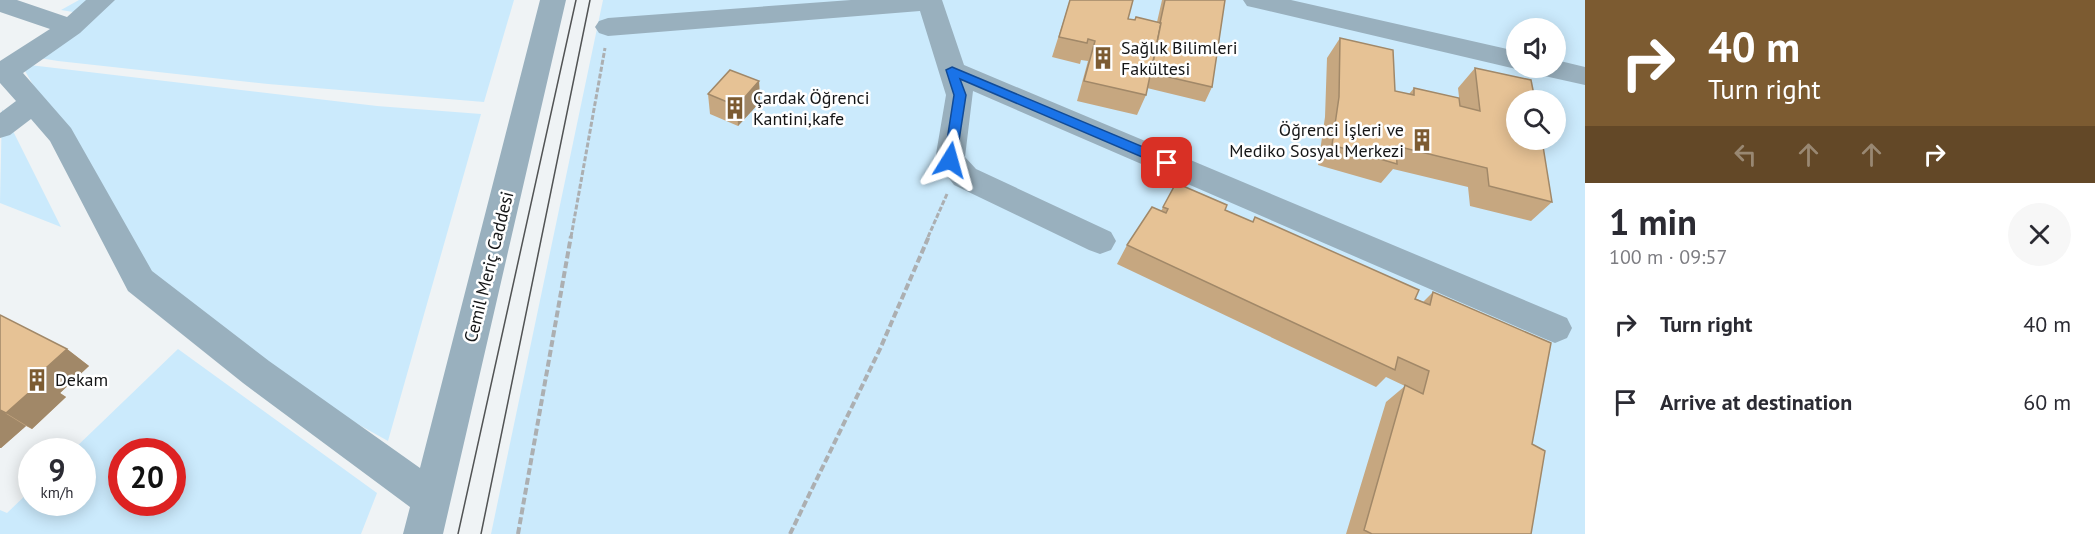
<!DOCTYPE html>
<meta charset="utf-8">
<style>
:root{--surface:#fff;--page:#f7f7f7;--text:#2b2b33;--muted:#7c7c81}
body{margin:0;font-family:"PT Sans",sans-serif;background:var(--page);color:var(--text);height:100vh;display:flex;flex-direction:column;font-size:22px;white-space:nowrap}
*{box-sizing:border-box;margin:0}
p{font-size:20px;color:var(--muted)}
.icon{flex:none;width:33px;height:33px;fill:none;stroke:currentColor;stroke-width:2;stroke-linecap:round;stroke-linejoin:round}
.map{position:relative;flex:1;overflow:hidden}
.sheet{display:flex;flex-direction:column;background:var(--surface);width:510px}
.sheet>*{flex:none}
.hud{background:#7c5b31;color:#fff;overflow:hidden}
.fabs{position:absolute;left:1506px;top:18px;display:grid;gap:12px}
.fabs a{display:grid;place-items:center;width:60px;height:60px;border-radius:50%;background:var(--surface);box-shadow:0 3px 15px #0003;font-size:30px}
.speed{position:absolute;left:18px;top:438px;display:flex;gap:12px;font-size:30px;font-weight:700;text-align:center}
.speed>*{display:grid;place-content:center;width:78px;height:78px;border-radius:50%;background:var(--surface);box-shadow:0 3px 15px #0003;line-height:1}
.speed small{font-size:15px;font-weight:400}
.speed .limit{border:9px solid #d22;background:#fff;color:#111}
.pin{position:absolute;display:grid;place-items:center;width:51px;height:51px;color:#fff;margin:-26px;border-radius:12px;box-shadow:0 3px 9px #0006}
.me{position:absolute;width:66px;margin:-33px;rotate:8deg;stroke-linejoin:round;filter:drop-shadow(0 0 4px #0008)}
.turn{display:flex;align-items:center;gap:21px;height:126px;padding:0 24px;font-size:27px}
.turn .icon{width:78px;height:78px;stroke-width:2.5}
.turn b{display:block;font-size:42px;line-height:51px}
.lanes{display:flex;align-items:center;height:57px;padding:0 24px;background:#0003;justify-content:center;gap:30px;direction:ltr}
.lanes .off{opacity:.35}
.round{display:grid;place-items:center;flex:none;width:63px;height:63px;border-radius:32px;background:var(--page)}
.headline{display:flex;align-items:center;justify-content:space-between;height:102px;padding:0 24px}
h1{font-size:36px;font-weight:600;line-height:45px}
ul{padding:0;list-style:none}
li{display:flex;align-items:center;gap:18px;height:78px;padding:0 24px}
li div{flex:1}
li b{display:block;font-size:22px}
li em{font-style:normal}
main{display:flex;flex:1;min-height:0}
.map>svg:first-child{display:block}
.green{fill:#cbeafc;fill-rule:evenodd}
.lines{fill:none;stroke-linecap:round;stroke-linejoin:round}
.path-far1{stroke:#acafb1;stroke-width:3;stroke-dasharray:5 2;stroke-linecap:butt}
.path{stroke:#acafb1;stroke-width:4;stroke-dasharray:7 3;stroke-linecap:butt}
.minor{fill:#99b0be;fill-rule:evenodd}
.tram{stroke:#515354;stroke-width:1.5}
.wall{fill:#c6a780}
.shaded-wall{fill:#a18868}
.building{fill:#e6c295;stroke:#a18868;stroke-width:1.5}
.route{fill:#1a73e8;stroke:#114b97;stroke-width:1.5}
.labels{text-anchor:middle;stroke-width:5;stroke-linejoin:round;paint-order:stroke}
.poi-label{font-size:18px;fill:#151617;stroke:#fff;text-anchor:start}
.street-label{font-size:18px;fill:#151617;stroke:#fff}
</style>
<main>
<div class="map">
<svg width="1585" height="534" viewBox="0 0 1585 534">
<rect width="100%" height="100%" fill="#eff3f5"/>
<!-- green -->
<g class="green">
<polygon points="79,0 514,0 484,102 268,84 58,61 21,55 79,13 61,10"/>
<path d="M 603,0 L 1585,0 L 1585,534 L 491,534 ZM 1516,28 L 1556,28 L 1556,68 L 1516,68 ZM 1516,100 L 1556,100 L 1556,140 L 1516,140 Z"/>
<polygon points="21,64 377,106 481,114 388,441 266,373 130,253"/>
<polygon points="2,109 61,227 0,203"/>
<path d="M 178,349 L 377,493 L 361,534 L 0,534 L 0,510 L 7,513 L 31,490 L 32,502 L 82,502 L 82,452 L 72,451 ZM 122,452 L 172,452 L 172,502 L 122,502 Z"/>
</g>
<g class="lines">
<!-- path-far1 -->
<g class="path-far1">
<polyline points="571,237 605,48"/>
<polyline points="928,237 947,194"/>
</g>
<!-- path -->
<g class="path">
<polyline points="518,534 571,236"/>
<polyline points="790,534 880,349 929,236"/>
</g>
<!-- minor -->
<g class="minor">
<polygon points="0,0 17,0 67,17 86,0 115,0 80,33 23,73 71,128 152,271 269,361 420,468 540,0 566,0 443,534 403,534 410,507 243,383 128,291 50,141 31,119 10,135 0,138 0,113 16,101 0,83 0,61 50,29 0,12"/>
<polygon points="851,0 942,0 964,65 1567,318 1572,328 1567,338 1555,343 1543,338 973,91 965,157 976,169 1111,232 1116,241 1111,250 1100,254 1089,250 954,185 935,160 946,95 920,11 608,36 599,33 595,27 599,21 608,18"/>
<polygon points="1243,0 1291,0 1516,51 1516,68 1522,68 1516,69 1256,8 1247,6"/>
<polygon points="1556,60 1585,67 1585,85 1540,75 1537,68 1556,68"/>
</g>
<!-- tram -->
<g class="tram">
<polyline points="458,534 576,0"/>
<polyline points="481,534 590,0"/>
</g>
</g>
<!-- wall -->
<g class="wall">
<polygon points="1070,0 1128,19 1157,22 1162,0 1225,0 1212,87 1205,102 1147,88 1146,95 1137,115 1077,101 1088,61 1081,60 1080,64 1052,57"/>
<polygon points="1340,38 1395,91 1409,94 1414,88 1460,106 1458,88 1475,68 1552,202 1531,221 1470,206 1468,187 1393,169 1381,183 1318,165 1325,117 1327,58"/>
<polygon points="759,81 760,102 738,126 710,114 708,94"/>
<polygon points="1176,183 1225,210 1252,222 1255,217 1423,302 1433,292 1532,444 1531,534 1346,534 1386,402 1405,386 1386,377 1376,387 1117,264 1127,245 1161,211"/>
<polygon points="0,315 67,349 89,366 60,393 66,397 32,429 26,426 1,448 0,448"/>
</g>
<!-- shaded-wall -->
<g class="shaded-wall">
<polygon points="759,81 760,102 738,126 737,106"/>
<polygon points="67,349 89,366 60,393 66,397 32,429 6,413 36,377"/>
<polygon points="0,410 26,426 1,448 0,448"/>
</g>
<!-- building -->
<g class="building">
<polygon points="1070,0 1133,0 1128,19 1135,20 1136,17 1161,23 1146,95 1084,81 1095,41 1088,39 1087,43 1059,37"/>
<polygon points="1165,0 1225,0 1212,87 1151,73 1161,23 1160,23"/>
<polygon points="1340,38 1393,50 1395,91 1414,95 1414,88 1459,98 1460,106 1480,111 1475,68 1531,80 1535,100 1516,100 1516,140 1542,140 1552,202 1489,186 1487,168 1396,146 1397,164 1332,145 1339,97"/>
<polygon points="730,70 759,81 737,106 708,94"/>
<polygon points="1176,183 1227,205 1225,210 1253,222 1255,217 1419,290 1415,299 1430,305 1433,292 1551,343 1532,444 1545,451 1531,534 1372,534 1364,530 1405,385 1423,394 1429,371 1398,357 1395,370 1127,245 1152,207 1166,213 1168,209 1163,207"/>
<polygon points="0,315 67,349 36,377 42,381 6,413 0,410"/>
</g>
<!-- route -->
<polygon class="route" points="952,67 1172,159 1174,163 1172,166 1163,166 960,79 966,95 956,160 950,164 945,163 944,160 954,95 946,70"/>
<!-- icons -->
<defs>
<g id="building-bare" transform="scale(1.8)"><path d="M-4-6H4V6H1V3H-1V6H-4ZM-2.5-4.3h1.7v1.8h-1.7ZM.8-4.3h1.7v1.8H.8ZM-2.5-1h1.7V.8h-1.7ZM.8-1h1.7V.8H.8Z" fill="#7c5b31" stroke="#fff" stroke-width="2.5" paint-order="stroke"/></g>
</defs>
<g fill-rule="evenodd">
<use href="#building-bare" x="1103" y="58"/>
<use href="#building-bare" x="735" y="108"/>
<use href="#building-bare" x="1422" y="140"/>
<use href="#building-bare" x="37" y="380"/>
</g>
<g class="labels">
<!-- poi labels -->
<g class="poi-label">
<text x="1121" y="54">Sağlık Bilimleri<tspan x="1121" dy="21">Fakültesi</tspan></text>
<text x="753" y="104">Çardak Öğrenci<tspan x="753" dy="21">Kantini,kafe</tspan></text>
<text x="1404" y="136" text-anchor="end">Öğrenci İşleri ve<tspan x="1404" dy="21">Mediko Sosyal Merkezi</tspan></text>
<text x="55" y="386">Dekam</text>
</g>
<!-- street labels -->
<g class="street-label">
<text transform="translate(489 267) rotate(-76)" y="6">Cemil Meriç Caddesi</text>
</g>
</g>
</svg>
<div class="fabs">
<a><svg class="icon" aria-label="sound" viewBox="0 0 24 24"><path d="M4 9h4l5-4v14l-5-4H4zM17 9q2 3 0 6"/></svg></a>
<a><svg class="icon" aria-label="search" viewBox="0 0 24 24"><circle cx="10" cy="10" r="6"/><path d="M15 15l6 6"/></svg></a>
</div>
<div class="speed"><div>9<small>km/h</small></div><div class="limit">20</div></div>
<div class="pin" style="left:1167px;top:163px;background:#d93025"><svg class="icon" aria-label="arrive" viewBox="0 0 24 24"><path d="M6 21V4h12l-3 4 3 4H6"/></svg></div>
<svg class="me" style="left:950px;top:160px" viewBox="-20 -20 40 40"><path d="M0-17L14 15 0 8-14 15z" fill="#1a73e8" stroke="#fff" stroke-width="4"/></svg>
</div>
<section class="sheet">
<div class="hud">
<div class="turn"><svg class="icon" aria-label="right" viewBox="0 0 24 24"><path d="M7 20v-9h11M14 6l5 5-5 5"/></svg><div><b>40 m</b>Turn right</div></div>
<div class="lanes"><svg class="icon off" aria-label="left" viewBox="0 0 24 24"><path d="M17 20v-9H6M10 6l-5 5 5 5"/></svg><svg class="icon off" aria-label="ahead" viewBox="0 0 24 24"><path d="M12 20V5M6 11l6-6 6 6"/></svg><svg class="icon off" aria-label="ahead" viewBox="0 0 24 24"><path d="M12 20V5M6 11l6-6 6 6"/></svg><svg class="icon" aria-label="right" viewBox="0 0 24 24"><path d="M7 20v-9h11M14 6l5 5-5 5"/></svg></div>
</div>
<div class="headline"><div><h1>1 min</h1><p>100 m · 09:57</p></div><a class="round"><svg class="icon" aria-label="close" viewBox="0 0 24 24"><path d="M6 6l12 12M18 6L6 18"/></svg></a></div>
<ul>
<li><svg class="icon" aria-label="right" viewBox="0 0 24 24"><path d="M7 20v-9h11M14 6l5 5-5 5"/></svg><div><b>Turn right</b></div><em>40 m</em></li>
<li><svg class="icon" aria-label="arrive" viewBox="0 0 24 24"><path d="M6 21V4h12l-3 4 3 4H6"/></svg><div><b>Arrive at destination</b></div><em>60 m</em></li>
</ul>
</section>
</main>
